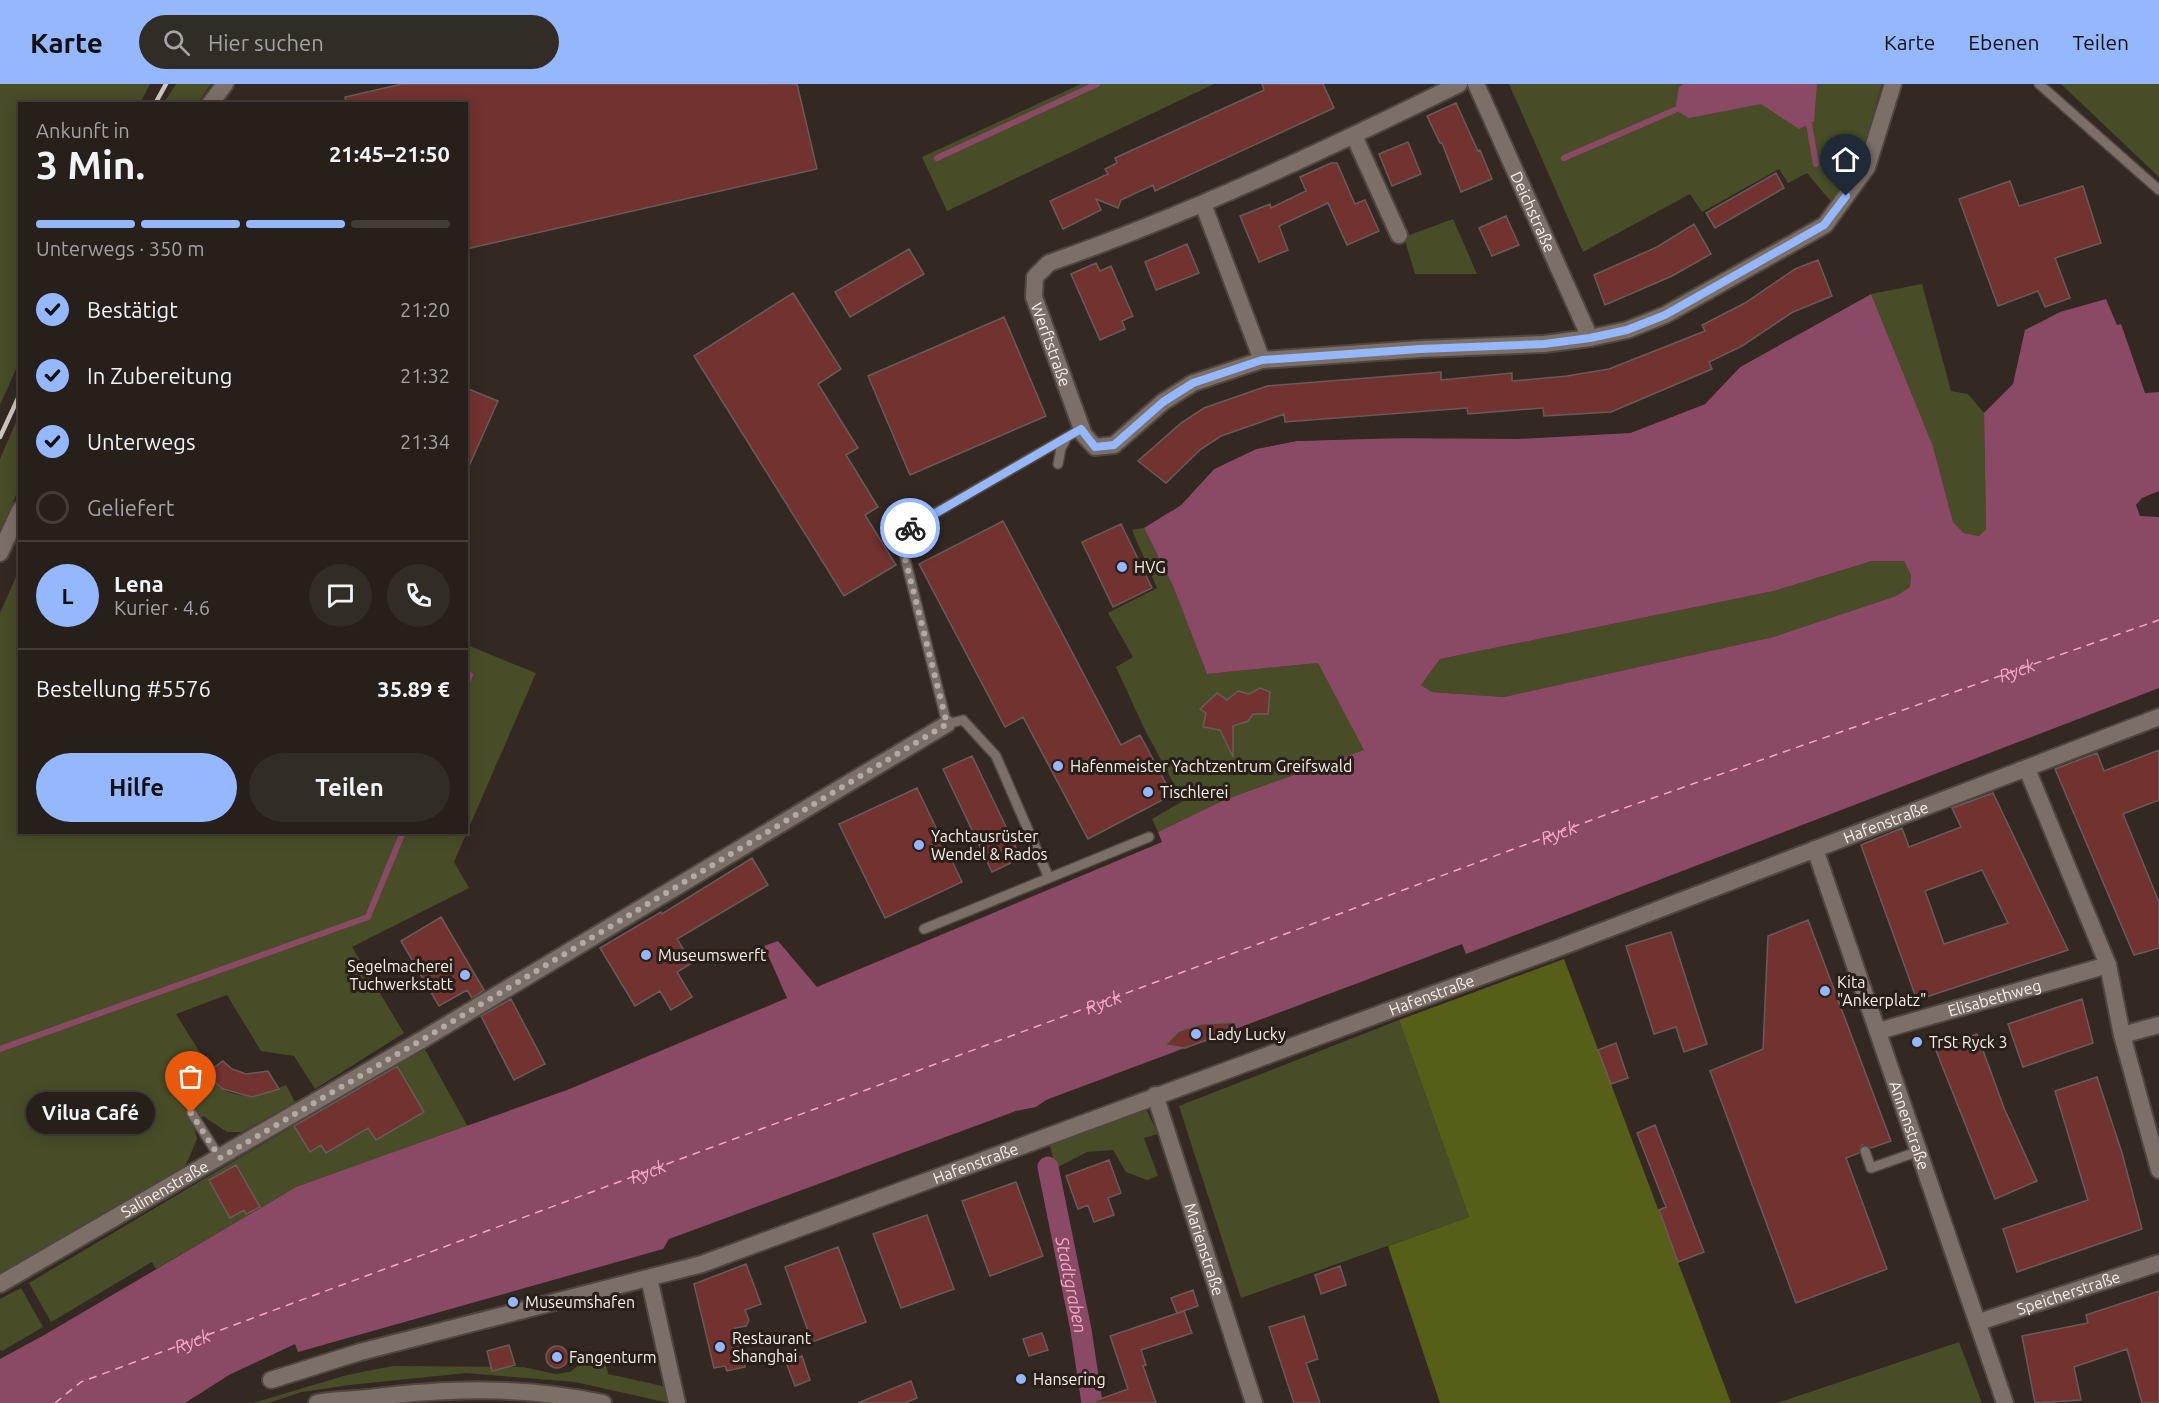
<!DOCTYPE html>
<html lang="de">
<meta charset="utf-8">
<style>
body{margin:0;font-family:Ubuntu,sans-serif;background:#322c27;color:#f1f3f6;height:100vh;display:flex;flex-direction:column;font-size:22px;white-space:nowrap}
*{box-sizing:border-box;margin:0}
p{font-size:20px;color:#a4a2a2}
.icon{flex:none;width:33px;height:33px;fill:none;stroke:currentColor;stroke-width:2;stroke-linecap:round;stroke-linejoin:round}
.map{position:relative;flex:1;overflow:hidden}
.sheet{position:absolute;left:18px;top:18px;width:450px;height:732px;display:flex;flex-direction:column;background:#261f1a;border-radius:0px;box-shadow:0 3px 15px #0003,0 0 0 2px #423d39}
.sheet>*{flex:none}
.pin{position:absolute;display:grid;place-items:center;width:51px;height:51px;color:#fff;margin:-62px -26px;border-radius:50% 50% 50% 0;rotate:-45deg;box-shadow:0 0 6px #0007}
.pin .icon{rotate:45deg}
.courier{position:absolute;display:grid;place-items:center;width:60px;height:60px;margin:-30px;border:4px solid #94b7fd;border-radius:50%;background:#fff;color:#222;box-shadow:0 2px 8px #0007}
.bubble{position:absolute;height:42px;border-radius:21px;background:#261f1a;box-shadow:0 3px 15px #0003,0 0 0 2px #423d39;font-size:20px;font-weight:700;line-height:42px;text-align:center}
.overview em{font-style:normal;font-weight:700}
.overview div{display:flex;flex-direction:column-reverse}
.overview{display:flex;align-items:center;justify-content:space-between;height:102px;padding:0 18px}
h1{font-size:39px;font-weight:700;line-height:45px}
.bar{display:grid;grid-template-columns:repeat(4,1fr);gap:9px 6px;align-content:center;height:72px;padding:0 18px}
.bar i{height:8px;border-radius:4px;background:#423d39}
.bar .current{background:#94b7fd}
.bar p{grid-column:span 4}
.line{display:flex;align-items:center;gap:15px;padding:0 18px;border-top:2px solid #423d39}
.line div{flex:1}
.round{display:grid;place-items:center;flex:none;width:63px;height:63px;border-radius:32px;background:#322c27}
ol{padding:0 18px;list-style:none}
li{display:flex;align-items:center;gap:18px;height:66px}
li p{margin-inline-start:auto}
li .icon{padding:6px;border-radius:50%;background:#94b7fd;color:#111;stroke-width:4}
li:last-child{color:#a4a2a2}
li i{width:33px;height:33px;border:3px solid #423d39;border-radius:50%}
.cta{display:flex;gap:12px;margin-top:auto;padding:12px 18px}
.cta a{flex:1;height:69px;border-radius:36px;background:#94b7fd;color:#111;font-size:24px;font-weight:700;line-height:69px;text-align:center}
.cta a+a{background:#322c27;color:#f1f3f6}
header{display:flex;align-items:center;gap:36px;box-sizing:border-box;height:84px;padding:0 30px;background:#94b7fd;color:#111}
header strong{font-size:28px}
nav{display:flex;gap:33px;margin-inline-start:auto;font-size:21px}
.search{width:420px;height:54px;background:#322c27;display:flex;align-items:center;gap:15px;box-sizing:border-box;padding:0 21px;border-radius:33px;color:#a4a2a2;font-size:22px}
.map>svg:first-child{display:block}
</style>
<header>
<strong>Karte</strong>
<div class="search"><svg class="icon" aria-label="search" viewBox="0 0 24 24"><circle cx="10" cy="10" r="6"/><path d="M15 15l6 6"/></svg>Hier suchen</div>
<nav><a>Karte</a><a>Ebenen</a><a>Teilen</a></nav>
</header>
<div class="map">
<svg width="2159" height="1319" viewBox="0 0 2159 1319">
<rect width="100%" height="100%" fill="#332922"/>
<!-- green -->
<path fill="#484d28" d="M0 0H150L140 19 20 20 19 278 0 321Z
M176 0H211L198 19H164Z
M1081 0H1214L947 127 922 73Z
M1509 0H1882L1860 75 1833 120 1807 89 1788 99 1779 85 1702 128 1690 110 1583 168Z
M2061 0H2159V93Z
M1453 135 1477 190H1415L1404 153Z
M1922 200 1951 307 1968 310 1984 329 1986 445 1980 452 1964 449 1953 438 1933 362 1871 210Z
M19 331V404L0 447V375Z
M1144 444 1173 502 1207 590 1318 579 1365 666 1224 716 1158 748 1152 735 1183 717 1144 644 1116 583 1133 573 1108 529 1157 504 1132 446Z
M1872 477H1904L1911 491 1910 503 1896 512 1773 553 1504 613 1432 608 1421 601 1440 575 1774 507Z
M19 486 20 748H466L467 561 536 589 454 778 469 804 352 863 404 949 315 1005 294 972 261 967 227 911 176 930 202 972 197 975C220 1017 246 1018 286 1001L295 1018 242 1048H227L203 1032 193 1039 197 1055 185 1083 0 1194V529Z
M1399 936 1469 1133 1241 1214 1179 1022Z
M424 964 468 1043 296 1103 156 1185 152 1178 51 1238 29 1199Z
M1136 1025 1147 1027 1158 1050 1144 1054 1158 1092 1147 1096 1126 1088 1113 1066 1087 1068 1056 1084 1049 1059Z
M21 1204 43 1243 2 1267 0 1266V1215Z
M1959 1258 1982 1319H1777Z
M603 1270 608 1290 667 1303 669 1319 575 1298 466 1289 349 1301 302 1308 268 1319H253L347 1291 393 1282 523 1283 556 1290 570 1288 579 1281 585 1271Z"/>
<!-- forest -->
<path fill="#565e17" d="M1564 875 1731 1319H1440L1388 1162 1469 1133 1399 936Z"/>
<!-- water -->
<path fill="#8a4a65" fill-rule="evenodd" d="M1683 0H1817L1814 37 1799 45 1761 20 1689 34 1675 26 1679 3Z
M1871 210 1933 362 1953 438 1964 449 1979 452 1986 445 1984 329 2013 300 2025 246 2060 228 2106 215 2117 241 2121 240 2145 309 2159 308V407L2142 414 2136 421 2140 432 2159 433V604L1466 870 1462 860 1046 1016 1036 1023 1016 1027 669 1155 663 1165 298 1268 295 1260 229 1291 185 1319H0V1275L46 1250 296 1103 567 1006 787 914 764 862 778 857 817 903 1162 758 1158 748 1224 716 1364 666 1318 579 1207 590 1173 502 1144 444 1181 421 1214 385 1256 365 1296 357 1374 354 1518 355 1630 349 1705 320 1740 283ZM1872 477H1904L1911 491 1910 503 1896 512 1773 553 1504 613 1432 608 1421 601 1440 575 1774 507Z"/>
<!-- pier -->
<path fill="#332922" d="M1870 207 1871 210 1740 283 1705 320 1630 349 1550 350 1629 346 1703 317 1738 281Z
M1374 351 1477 352 1296 357 1256 365 1214 385 1181 421 1172 427 1170 424 1212 383 1255 362 1296 354Z"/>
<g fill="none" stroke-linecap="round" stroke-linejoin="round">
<!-- stream -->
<path stroke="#8a4a65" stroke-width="6" d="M1809 40 1816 80
M937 74 1097 0
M1564 74 1675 26
M466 600 470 591
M0 965 368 833 403 748"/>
<!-- canal -->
<path stroke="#8a4a65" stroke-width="21" id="s1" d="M1048 1083 1081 1246 1092 1319"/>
<!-- ferry -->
<path stroke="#f5a8c6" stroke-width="1.5" stroke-dasharray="8 6" stroke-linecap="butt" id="s2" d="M55 1319 81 1298 1613 728 2159 536"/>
</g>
<!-- building -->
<path fill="#72322f" stroke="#695b59" stroke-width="1.5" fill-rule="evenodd" d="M402 0H797L817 85 466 165V20H346L345 13Z
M1262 0H1323L1334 24 1155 107 1153 101 1121 116 1118 124 1096 115 1101 126 1063 145 1050 117 1108 90 1105 85 1117 79 1115 74 1264 6Z
M1456 19 1478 67 1480 66 1492 95 1461 108 1442 59H1440L1427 32Z
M1408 58 1421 90 1392 102 1379 70Z
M1331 79H1337L1355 120 1365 116 1379 147 1347 161 1328 119 1279 142 1288 166 1259 178 1240 132 1270 120 1271 124 1306 107 1300 93Z
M1776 89 1784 104 1715 144 1706 129Z
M2010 97 2019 122 2083 102 2101 159 2055 174 2070 214 2045 223 2038 207 1998 222 1959 115Z
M1506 132 1519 161 1492 172 1479 144Z
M1694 140 1711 170 1672 192 1605 221 1594 191 1657 163Z
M1187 160 1199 189 1156 206 1145 178Z
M909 165 924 190 850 233 835 208Z
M1818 176 1832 212 1793 228 1742 262 1709 278 1712 285 1611 328 1544 332 1543 324 1468 330 1467 324 1285 338 1284 330 1221 352 1201 365 1166 399 1138 377 1181 339 1204 324 1267 302 1441 288V296L1512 289V297L1567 292 1609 285 1705 247 1702 241 1745 219 1795 185Z
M1096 179 1100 187 1111 182 1133 232 1122 237 1125 245 1100 256 1071 190Z
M793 209 841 285 818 300 858 364 846 371 878 423 865 431 896 481 844 512 694 272Z
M1004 233 1046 332 910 391 868 292Z
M466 304 498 317 466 389Z
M1003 437 1121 661 1140 651 1172 711 1088 755 1023 633 1005 643 919 480Z
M1121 440 1152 504 1113 523 1082 458Z
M1260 604 1270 608 1268 630H1253L1248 637 1233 642V673L1220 646 1203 643 1206 629 1200 625 1217 609 1227 616 1238 607 1249 610Z
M2159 666V716L2123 730 2159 818V864L2134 871 2055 685 2097 669 2104 687Z
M972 672 1021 774 992 788 943 685Z
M917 704 962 798 885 834 839 740Z
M1993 709 2068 866 1917 916 1861 761 1902 744 1909 763 1961 743 1952 724ZM1982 786 2008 839 1944 860 1925 807Z
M752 774 768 801 677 855 692 879 677 888 692 913 671 926 660 907 635 922 600 864 661 828 662 830Z
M441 833 484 906 472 914 467 906 439 922 401 857Z
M1808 836 1891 1057 1871 1064 1862 1061 1859 1069 1846 1074 1887 1185 1796 1219 1710 987 1763 965 1768 852Z
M1671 848 1707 960 1684 968 1676 943 1654 950 1626 862Z
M511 915 545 980 514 996 481 932Z
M2082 915 2093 959 2023 983 2008 940Z
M1239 938 1207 956 1185 964 1165 961 1179 947 1201 940Z
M1977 950 2004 1024 2037 1097 1995 1115 1935 964Z
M1616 959 1628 994 1611 1000 1598 966Z
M223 977 232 985 246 990 268 987 279 1005 252 1013 223 1005 205 990Z
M397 982 424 1028 376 1056 368 1044 326 1069 321 1061 310 1068 294 1042Z
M2097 993 2122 1069 2142 1145 2017 1188 2003 1145 2088 1116 2055 1007Z
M1655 1041 1704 1168 1678 1178 1659 1126 1666 1123 1637 1049Z
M1109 1076 1121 1109 1108 1114 1114 1131 1094 1138 1088 1121 1078 1125 1066 1092Z
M236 1081 260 1123 246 1130 244 1126 230 1134 209 1096Z
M1016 1098 1043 1172 990 1192 962 1117Z
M927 1131 954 1205 901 1224 873 1150Z
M838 1163 866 1238 812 1258 785 1183Z
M746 1180 761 1220 745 1226 749 1236 746 1242 735 1244 745 1283 727 1287 725 1282 714 1284 694 1200Z
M1340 1182 1346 1201 1321 1210 1315 1191Z
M1193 1206 1198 1222 1177 1229 1171 1214Z
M2159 1207V1319H2142L2127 1265 2074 1283 2081 1316 2035 1319 2022 1252 2088 1239 2086 1231Z
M1184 1227 1192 1249 1141 1266 1146 1281 1143 1282 1156 1319H1095V1317L1128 1305 1110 1252Z
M1304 1232 1318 1275 1306 1279 1320 1319H1294L1269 1243Z
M1042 1249 1048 1266 1029 1272 1023 1255Z
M509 1261 515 1281 492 1287 487 1267Z
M546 1273a11 11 0 1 1 22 0a11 11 0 1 1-22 0Z
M802 1272 810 1296 795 1302 786 1278Z
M911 1297 917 1314 905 1319H858Z"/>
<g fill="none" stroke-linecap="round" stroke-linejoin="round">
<!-- service casing -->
<g stroke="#4f4641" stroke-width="12">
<path id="service" d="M2039 0 2159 106
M1081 345 899 450 947 640 963 636 996 672 1049 794 1149 753
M1058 380 1061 364 1066 355
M924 845 1049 794
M191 1028 220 1074
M1865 1067 1871 1084 1919 1067"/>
</g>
<!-- minor casing -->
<g stroke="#4f4641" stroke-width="20">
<g id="minor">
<path id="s3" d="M1459 0C1325 66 1190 130 1049 179L1035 193 1034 213 1084 351 1095 363 1114 361 1163 318 1193 299 1262 276 1420 265 1544 260 1590 254 1627 246 1665 231 1825 141 1867 83 1893 0"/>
<path id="s4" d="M1476 0 1590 254"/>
<path d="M1354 52 1399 151"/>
<path d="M1203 120 1262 276"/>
<path d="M2027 685 2108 881 2122 951 2159 1086"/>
<path id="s5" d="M1815 765 2005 1319"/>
<path id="s6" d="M1879 947 2108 881"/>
<path d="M2122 951 2159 941"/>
<path id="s7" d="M1155 1011 1254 1319"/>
<path d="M649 1194 677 1319"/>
<path id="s8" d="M0 1200 425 954 947 640"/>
<path id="s9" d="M1979 1238 2159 1179"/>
<path id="s10" d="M271 1296 360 1268 702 1180 1561 863 2159 633"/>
</g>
</g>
<!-- tertiary casing -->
<g stroke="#4f4641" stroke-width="20">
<path id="tertiary" d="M210 20 225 0
M0 469 20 426"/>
</g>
<!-- secondary casing -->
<g stroke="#4f4641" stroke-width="20">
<path id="secondary" d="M317 1319C334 1315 351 1316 368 1314 450 1304 522 1302 603 1319"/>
</g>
<!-- service -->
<use href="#service" stroke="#7b6f67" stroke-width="9"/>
<!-- minor -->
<use href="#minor" stroke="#7b6f67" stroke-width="16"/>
<!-- tertiary -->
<use href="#tertiary" stroke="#7b6f67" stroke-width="16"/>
<!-- secondary -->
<use href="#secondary" stroke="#7b6f67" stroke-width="16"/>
<!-- rail -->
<path stroke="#cdc6c0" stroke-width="4.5" d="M155 20 166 0
M0 353 20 310"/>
</g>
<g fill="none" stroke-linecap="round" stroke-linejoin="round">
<!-- done -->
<path stroke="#b2aaa4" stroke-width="6" stroke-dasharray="0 10.8" d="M191 1029 220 1074 425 954 947 640 899 450 910 444"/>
<!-- route -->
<path stroke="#94b7fd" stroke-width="8" d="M910 444 1081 345 1095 363 1114 361 1163 318 1193 299 1262 276 1420 265 1544 260 1590 254 1627 246 1665 231 1824 141 1846 112"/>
</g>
<!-- markers -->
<g fill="#94b7fd" stroke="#291f19" stroke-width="2">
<circle cx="1122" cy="483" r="6"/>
<circle cx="1058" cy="682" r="6"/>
<circle cx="1148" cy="708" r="6"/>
<circle cx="919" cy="761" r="6"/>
<circle cx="646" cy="871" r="6"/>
<circle cx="465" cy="891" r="6"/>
<circle cx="1825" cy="907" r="6"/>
<circle cx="1196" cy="950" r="6"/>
<circle cx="1917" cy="958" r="6"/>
<circle cx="513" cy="1218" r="6"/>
<circle cx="720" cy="1263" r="6"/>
<circle cx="557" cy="1273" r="6"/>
<circle cx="1021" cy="1295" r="6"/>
</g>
<g text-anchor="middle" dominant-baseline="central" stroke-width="6" stroke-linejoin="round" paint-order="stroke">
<!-- street labels -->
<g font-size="16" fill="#f6efea" stroke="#291f19">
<text stroke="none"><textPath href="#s4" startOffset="140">Deichstraße</textPath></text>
<text stroke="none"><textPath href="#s3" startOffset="538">Werftstraße</textPath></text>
<text stroke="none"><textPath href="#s10" startOffset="1710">Hafenstraße</textPath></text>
<text stroke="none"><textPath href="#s10" startOffset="1224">Hafenstraße</textPath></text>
<text stroke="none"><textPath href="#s6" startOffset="120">Elisabethweg</textPath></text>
<text stroke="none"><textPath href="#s5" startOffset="292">Annenstraße</textPath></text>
<text stroke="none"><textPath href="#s10" startOffset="738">Hafenstraße</textPath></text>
<text stroke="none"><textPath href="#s8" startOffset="190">Salinenstraße</textPath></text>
<text stroke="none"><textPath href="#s7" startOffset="162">Marienstraße</textPath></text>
<text stroke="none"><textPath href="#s9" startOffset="94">Speicherstraße</textPath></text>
</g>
<!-- poi labels -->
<g font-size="16" fill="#f6efea" stroke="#291f19" text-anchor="start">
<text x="1134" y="483">HVG</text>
<text x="1070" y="682">Hafenmeister Yachtzentrum Greifswald</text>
<text x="1160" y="708">Tischlerei</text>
<text x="931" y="752">Yachtausrüster<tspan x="931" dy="18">Wendel &amp; Rados</tspan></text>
<text x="658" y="871">Museumswerft</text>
<text x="453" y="882" text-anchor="end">Segelmacherei<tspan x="453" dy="18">Tuchwerkstatt</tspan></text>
<text x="1837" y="898">Kita<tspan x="1837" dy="18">"Ankerplatz"</tspan></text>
<text x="1208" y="950">Lady Lucky</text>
<text x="1929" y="958">TrSt Ryck 3</text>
<text x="525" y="1218">Museumshafen</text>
<text x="732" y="1254">Restaurant<tspan x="732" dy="18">Shanghai</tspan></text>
<text x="569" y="1273">Fangenturm</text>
<text x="1033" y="1295">Hansering</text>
</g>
<!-- water labels -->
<g font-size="18" font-style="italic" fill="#f5a8c6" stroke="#291f19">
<text stroke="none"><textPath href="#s2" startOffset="2096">Ryck</textPath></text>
<text stroke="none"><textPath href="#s2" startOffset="1610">Ryck</textPath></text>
<text stroke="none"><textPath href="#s2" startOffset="1124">Ryck</textPath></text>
<text stroke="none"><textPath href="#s2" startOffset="638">Ryck</textPath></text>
<text stroke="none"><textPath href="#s1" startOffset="120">Stadtgraben</textPath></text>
<text stroke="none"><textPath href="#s2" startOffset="152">Ryck</textPath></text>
</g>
</g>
</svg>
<div class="pin" style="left:191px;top:1029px;background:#ea580c"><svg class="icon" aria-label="bag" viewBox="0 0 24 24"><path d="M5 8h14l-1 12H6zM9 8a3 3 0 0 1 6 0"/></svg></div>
<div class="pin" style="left:1846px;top:112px;background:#1f2937"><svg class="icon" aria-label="home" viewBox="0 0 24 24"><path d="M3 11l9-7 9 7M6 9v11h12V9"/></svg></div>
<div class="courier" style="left:910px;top:444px"><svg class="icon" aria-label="bike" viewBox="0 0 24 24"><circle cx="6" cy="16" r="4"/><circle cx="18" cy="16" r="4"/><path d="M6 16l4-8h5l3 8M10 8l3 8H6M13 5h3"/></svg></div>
<div class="bubble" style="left:26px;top:1008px;width:129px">Vilua Café</div>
<section class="sheet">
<div class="overview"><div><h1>3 Min.</h1><p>Ankunft in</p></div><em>21:45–21:50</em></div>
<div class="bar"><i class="current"></i><i class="current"></i><i class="current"></i><i></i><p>Unterwegs · 350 m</p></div>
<ol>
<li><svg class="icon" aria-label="check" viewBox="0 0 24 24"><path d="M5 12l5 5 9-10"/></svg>Bestätigt<p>21:20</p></li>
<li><svg class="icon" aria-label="check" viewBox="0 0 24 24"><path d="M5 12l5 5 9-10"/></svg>In Zubereitung<p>21:32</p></li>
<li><svg class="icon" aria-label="check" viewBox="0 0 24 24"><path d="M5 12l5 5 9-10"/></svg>Unterwegs<p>21:34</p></li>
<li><i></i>Geliefert</li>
</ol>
<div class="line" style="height:108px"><b class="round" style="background:#94b7fd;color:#111">L</b><div><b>Lena</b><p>Kurier · 4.6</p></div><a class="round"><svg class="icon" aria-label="chat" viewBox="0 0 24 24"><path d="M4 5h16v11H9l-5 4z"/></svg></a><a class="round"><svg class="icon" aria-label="phone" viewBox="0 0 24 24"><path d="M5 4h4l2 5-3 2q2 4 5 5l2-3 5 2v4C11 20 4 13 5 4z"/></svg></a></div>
<div class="line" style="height:78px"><div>Bestellung #5576</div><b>35.89 €</b></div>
<div class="cta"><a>Hilfe</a><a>Teilen</a></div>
</section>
</div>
